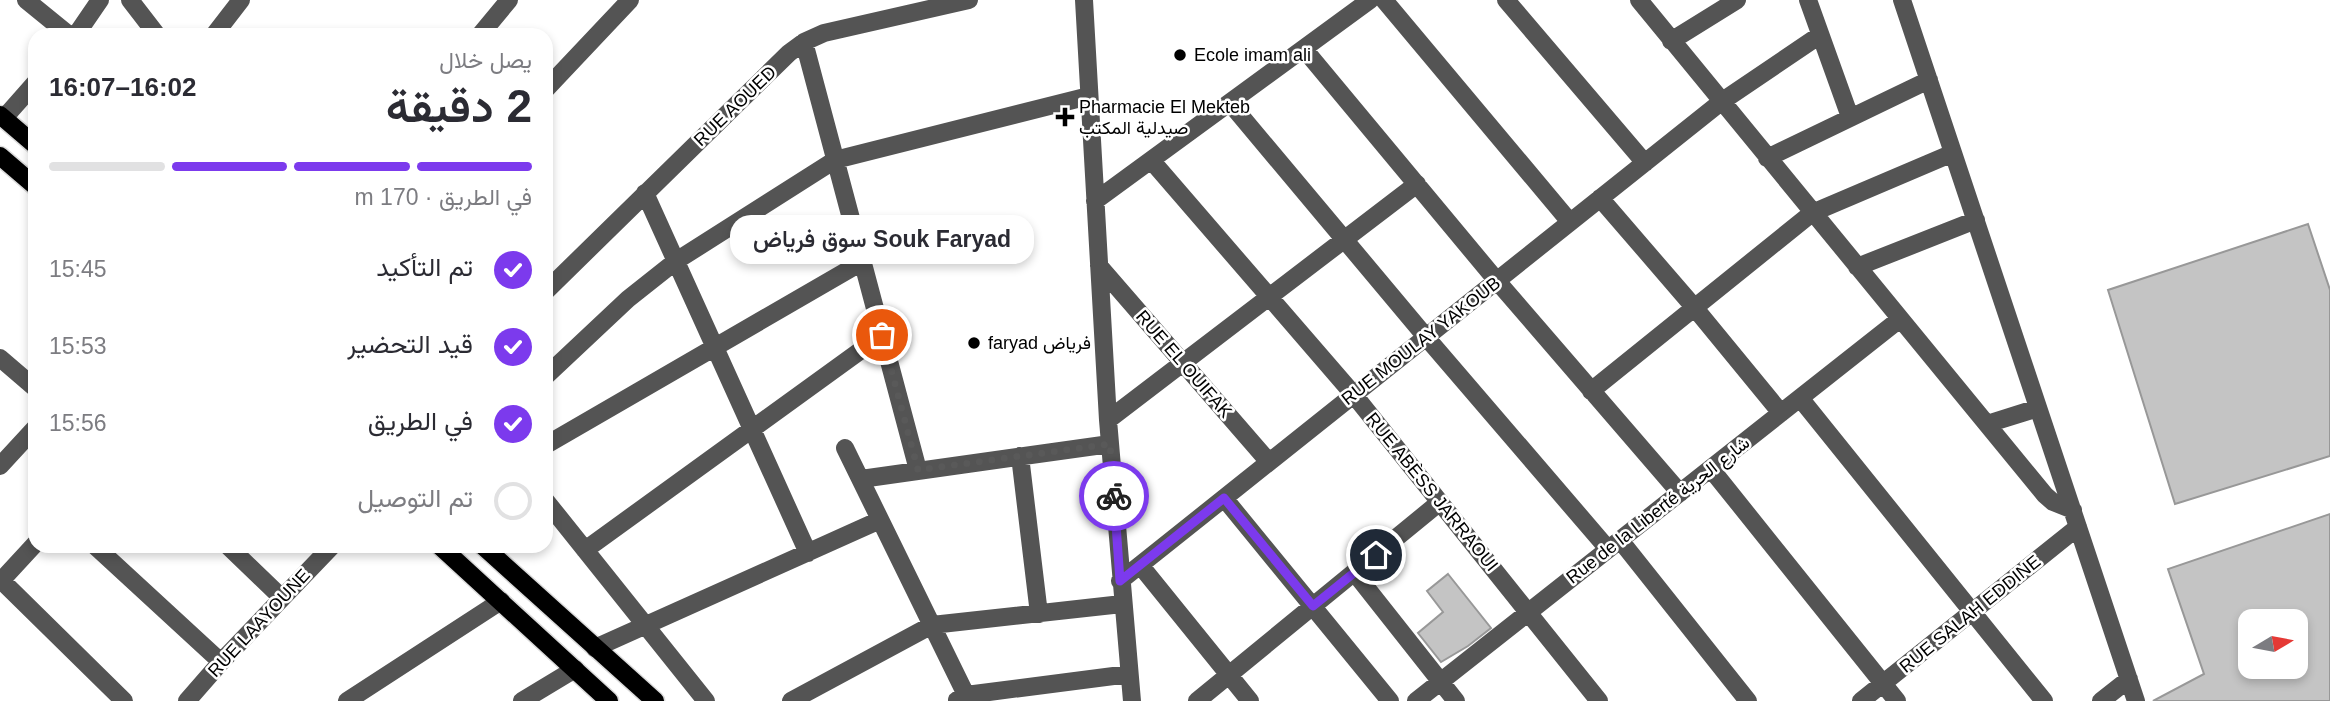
<!DOCTYPE html>
<html lang="ar">
<meta charset="utf-8">
<style>
body{margin:0;font-family:Helvetica,Vazirmatn,sans-serif;background:#f7f7f7;color:#2b2b33;direction:rtl;height:100vh;display:flex;flex-direction:column;font-size:26px;white-space:nowrap}
*{box-sizing:border-box;margin:0}
p{font-size:23px;color:#7c7c81}
.icon{flex:none;width:38px;height:38px;fill:none;stroke:currentColor;stroke-width:2;stroke-linecap:round;stroke-linejoin:round}
.map{position:relative;flex:1;overflow:hidden;direction:ltr}
.panel{position:absolute;left:28px;top:28px;width:525px;height:525px;display:flex;flex-direction:column;background:#fff;border-radius:21px;box-shadow:0 4px 10px #0003;direction:rtl}
.panel>*{flex:none}
.needle{width:46px;rotate:80deg}
.fabs{position:absolute;left:2238px;top:609px;display:grid;gap:14px}
.fabs a{display:grid;place-items:center;width:70px;height:70px;border-radius:14px;background:#fff;box-shadow:0 4px 10px #0003;font-size:35px}
.pin{position:absolute;display:grid;place-items:center;width:60px;height:60px;color:#fff;margin:-30px;border:4px solid #fff;border-radius:50%;box-shadow:0 2px 7px #0007}
.courier{position:absolute;display:grid;place-items:center;width:70px;height:70px;margin:-35px;border:5px solid #7c3aed;border-radius:50%;background:#fff;color:#222;box-shadow:0 2px 9px #0007}
.bubble{position:absolute;height:49px;border-radius:21px;background:#fff;box-shadow:0 4px 10px #0003;font-size:23px;font-weight:600;line-height:49px;text-align:center;direction:rtl}
.summary em{font-style:normal;font-weight:600}
.summary div{display:flex;flex-direction:column-reverse}
.summary{display:flex;align-items:center;justify-content:space-between;height:119px;padding:0 21px}
h1{font-size:46px;font-weight:600;line-height:52px}
.bar{display:grid;grid-template-columns:repeat(4,1fr);gap:10px 7px;align-content:center;height:84px;padding:0 21px}
.bar i{height:9px;border-radius:5px;background:#e1e1e2}
.bar .selected{background:#7c3aed}
.bar p{grid-column:span 4}
ol{padding:0 21px;list-style:none}
li{display:flex;align-items:center;gap:21px;height:77px}
li p{margin-inline-start:auto}
li .icon{padding:7px;border-radius:50%;background:#7c3aed;color:#fff;stroke-width:4}
li:last-child{color:#7c7c81}
li i{width:38px;height:38px;border:4px solid #e1e1e2;border-radius:50%}
.map>svg:first-child{display:block}
</style>
<div class="map">
<svg width="2330" height="701" viewBox="0 0 2330 701">
<rect width="100%" height="100%" fill="#fff"/>
<!-- building -->
<path fill="#c4c4c4" stroke="#989898" stroke-width="2" fill-rule="evenodd" d="M2308 224 2330 290V456L2175 504 2108 290Z
M2330 514V701H2153L2204 674 2168 569ZM2250 621H2296V667H2250Z
M1448 574 1491 628 1468 646 1441 662 1418 633 1443 612 1427 591Z"/>
<g fill="none" stroke-linecap="round" stroke-linejoin="round">
<!-- major casing -->
<g stroke="#dbdbdb" stroke-width="21">
<path id="major" d="M0 115 35 145
M0 156 35 186
M440 546 609 701
M483 546 655 701"/>
</g>
<!-- minor -->
<path stroke="#545454" stroke-width="18" d="M26 0 69 35
M130 0 157 35
M1084 0 1108 420 1132 701
M1384 0 1570 222
M1506 0 1645 163
M1639 0 2045 495 2053 502 2073 510
M1808 0 1850 117
M1902 0 2136 701
M76 35 100 0
M214 35 241 0
M480 35 509 0
M1671 41 1737 0
M804 42 918 470
M1304 49 1497 281 1680 493
M546 89 630 0
M1230 103 1426 337 1608 549
M4 118 35 83
M1767 158 1929 80
M1151 160 1354 395 1599 701
M645 193 808 553
M1600 198 1694 307 1781 413
M1095 201 1370 0
M1099 266 1269 462
M1857 267 1976 220
M546 291 789 53 804 42 824 33 969 0
M0 358 35 388
M546 376 628 299 676 261 835 160 1089 96
M1591 391 1812 213 1953 153
M1800 398 2044 701
M1108 420 1417 184
M1987 424 2038 408
M546 445 862 262
M845 448 969 701
M1020 456 1039 614
M0 466 35 428
M1711 469 1897 701
M861 479 1110 444
M1224 498 1390 701
M546 501 706 701
M1620 540 1748 701
M95 546 221 662
M228 546 282 598
M585 550 882 335
M1140 565 1250 701
M1354 572 1456 701
M0 579 124 701
M1120 581 1721 102 1820 35
M0 582 35 544
M595 648 880 520
M957 700 966 695 1129 674
M187 701 221 662 332 546
M347 701 501 601
M522 701 575 669
M791 701 932 625 1122 604
M1197 701 1440 502
M1416 701 1900 319
M1861 701 2078 527
M2101 701 2129 679"/>
<!-- major -->
<use href="#major" stroke="#000" stroke-width="18"/>
</g>
<g fill="none" stroke-linecap="round" stroke-linejoin="round">
<!-- done -->
<path stroke="#595959" stroke-width="7" stroke-dasharray="0 12.6" d="M882 335 918 470 1110 444 1114 496"/>
<!-- route -->
<path stroke="#7c3aed" stroke-width="9" d="M1114 496 1120 581 1224 498 1313 606 1376 555"/>
</g>
<!-- markers -->
<g fill="#000" stroke="#fff" stroke-width="2.5">
<circle cx="1180" cy="55" r="7"/>
<path d="M1061.5 106.5h7v7h7v7h-7v7h-7v-7h-7v-7h7z"/>
<circle cx="974" cy="343" r="7"/>
</g>
<g text-anchor="middle" dominant-baseline="central" stroke-width="5" stroke-linejoin="round" paint-order="stroke">
<!-- poi labels -->
<g font-size="18" fill="#000" stroke="#fff" text-anchor="start">
<text x="1194" y="55">Ecole imam ali</text>
<text x="1079" y="107">Pharmacie El Mekteb<tspan x="1079" dy="21">صيدلية المكتب</tspan></text>
<text x="988" y="343">faryad فرياض</text>
</g>
<!-- street labels -->
<g font-size="18" fill="#000" stroke="#fff">
<text transform="translate(735 106) rotate(-44)">RUE AOUED</text>
<text transform="translate(1421 341) rotate(-38)">RUE MOULAY YAKOUB</text>
<text transform="translate(1184 364) rotate(49)">RUE EL OUIFAK</text>
<text transform="translate(1432 492) rotate(51)">RUE ABÈSS JARRAOUI</text>
<text transform="translate(1658 510) rotate(-38)">Rue de la Liberté شارع الحرية</text>
<text transform="translate(1970 614) rotate(-39)">RUE SALAH EDDINE</text>
<text transform="translate(259 623) rotate(-47)">RUE LAAYOUNE</text>
</g>
</g>
</svg>
<div class="fabs">
<a><svg class="needle" viewBox="-14 -14 28 28"><path d="M0-13l5 13h-10z" fill="#e53935"/><path d="M0 13l5-13h-10z" fill="#7c7c81"/></svg></a>
</div>
<div class="pin" style="left:882px;top:335px;background:#ea580c"><svg class="icon" aria-label="bag" viewBox="0 0 24 24"><path d="M5 8h14l-1 12H6zM9 8a3 3 0 0 1 6 0"/></svg></div>
<div class="pin" style="left:1376px;top:555px;background:#1f2937"><svg class="icon" aria-label="home" viewBox="0 0 24 24"><path d="M3 11l9-7 9 7M6 9v11h12V9"/></svg></div>
<div class="courier" style="left:1114px;top:496px"><svg class="icon" aria-label="bike" viewBox="0 0 24 24"><circle cx="6" cy="16" r="4"/><circle cx="18" cy="16" r="4"/><path d="M6 16l4-8h5l3 8M10 8l3 8H6M13 5h3"/></svg></div>
<div class="bubble" style="left:730px;top:215px;width:304px">Souk Faryad سوق فرياض</div>
<section class="panel">
<div class="summary"><div><h1>2 دقيقة</h1><p>يصل خلال</p></div><em>16:02–16:07</em></div>
<div class="bar"><i class="selected"></i><i class="selected"></i><i class="selected"></i><i></i><p>في الطريق · 170 m</p></div>
<ol>
<li><svg class="icon" aria-label="check" viewBox="0 0 24 24"><path d="M5 12l5 5 9-10"/></svg>تم التأكيد<p>15:45</p></li>
<li><svg class="icon" aria-label="check" viewBox="0 0 24 24"><path d="M5 12l5 5 9-10"/></svg>قيد التحضير<p>15:53</p></li>
<li><svg class="icon" aria-label="check" viewBox="0 0 24 24"><path d="M5 12l5 5 9-10"/></svg>في الطريق<p>15:56</p></li>
<li><i></i>تم التوصيل</li>
</ol>
</section>
</div>
